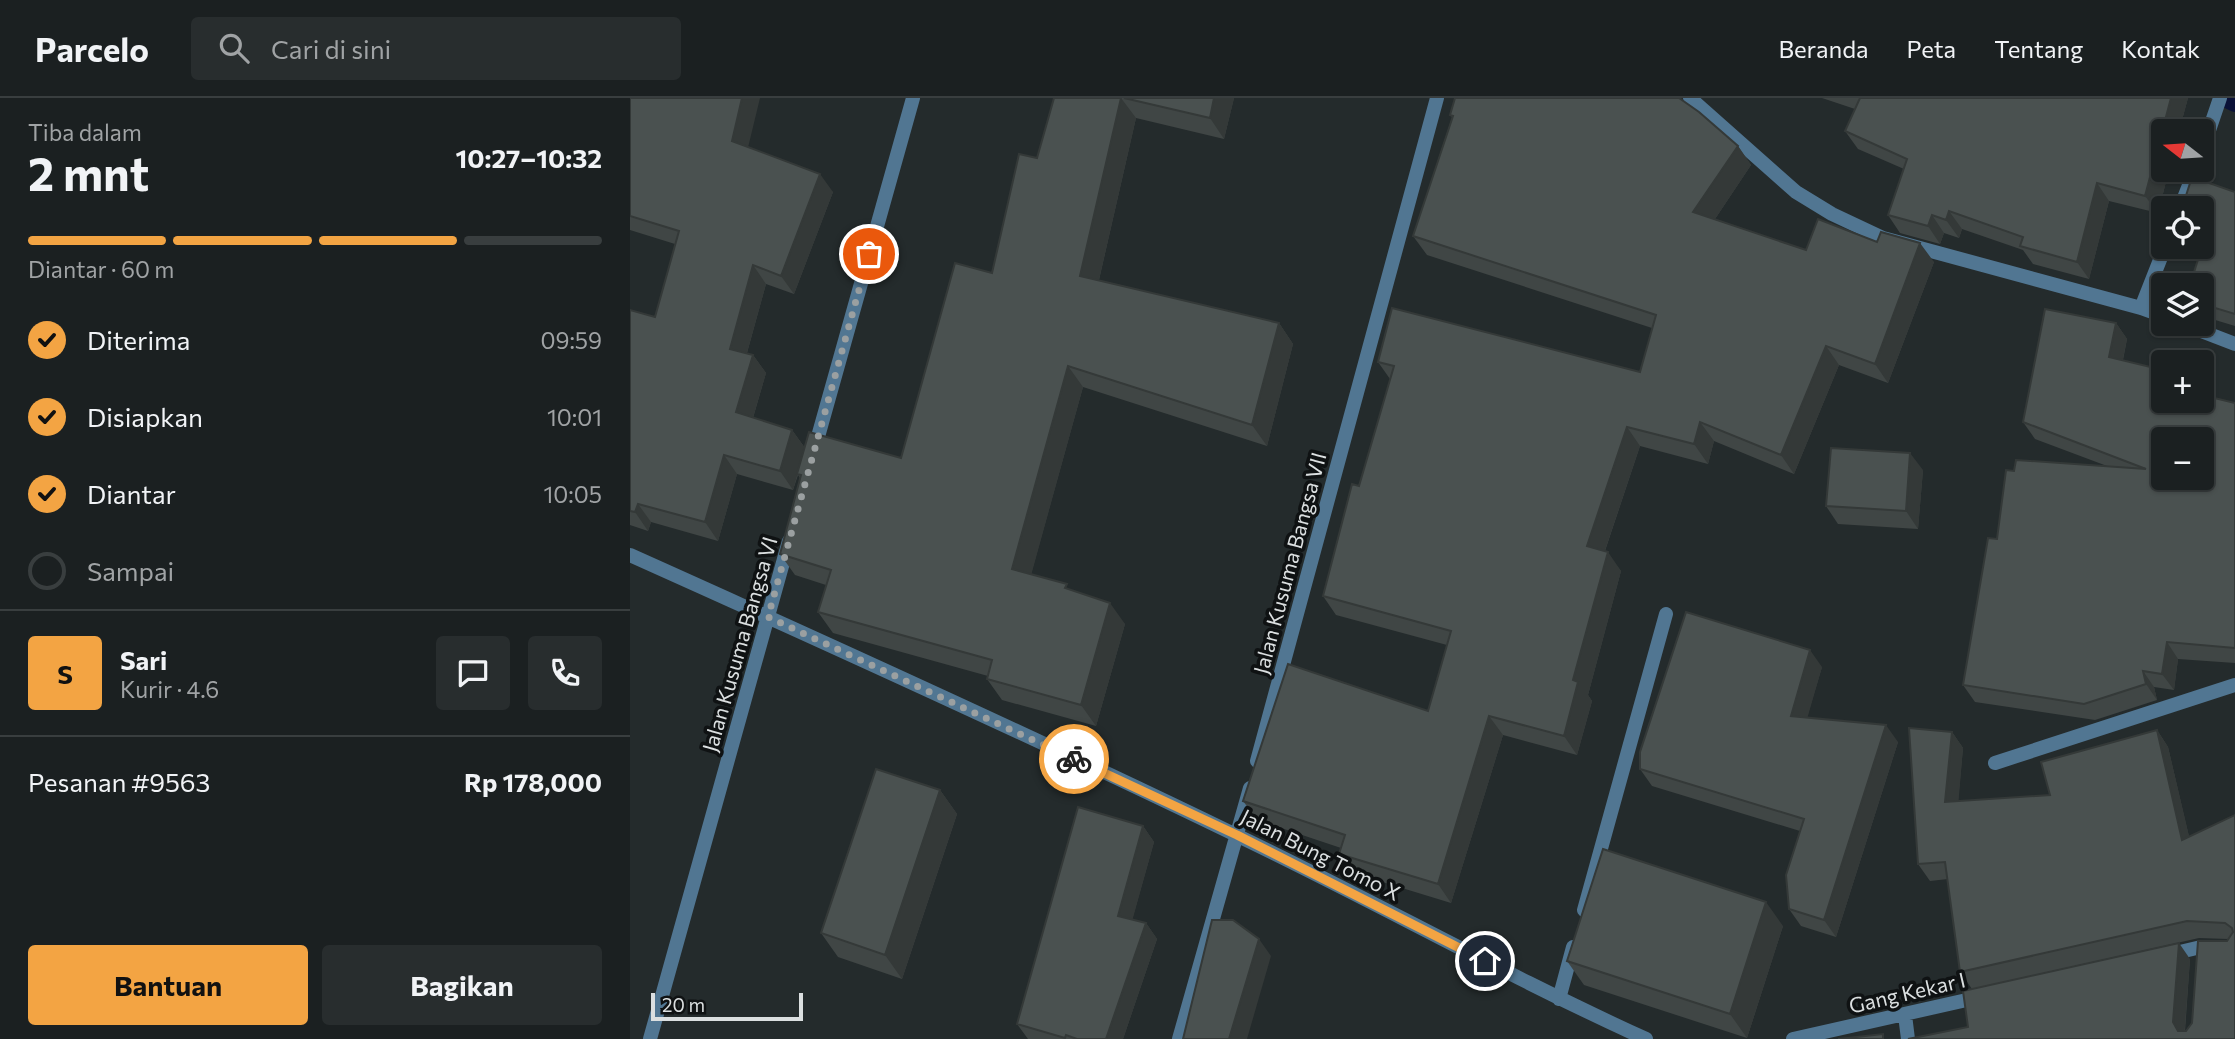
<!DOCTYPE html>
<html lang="id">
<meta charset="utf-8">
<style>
body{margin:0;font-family:Commissioner,sans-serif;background:#282d2e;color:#f1f3f6;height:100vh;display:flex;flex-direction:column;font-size:26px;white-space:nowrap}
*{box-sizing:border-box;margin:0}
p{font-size:23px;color:#a0a3a5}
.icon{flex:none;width:38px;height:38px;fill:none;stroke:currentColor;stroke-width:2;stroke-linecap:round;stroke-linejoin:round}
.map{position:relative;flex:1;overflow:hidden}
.panel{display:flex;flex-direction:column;background:#1b2021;width:630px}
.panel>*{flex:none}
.needle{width:46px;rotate:287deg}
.tools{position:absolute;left:1521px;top:21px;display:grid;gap:14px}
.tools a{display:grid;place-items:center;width:63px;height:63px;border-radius:7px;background:#1b2021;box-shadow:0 2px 5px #0004,0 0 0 2px #393e3f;font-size:35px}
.scale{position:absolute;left:21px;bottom:18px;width:152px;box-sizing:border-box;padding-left:7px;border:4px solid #dbdfe0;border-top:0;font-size:19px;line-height:24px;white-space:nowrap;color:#dbdfe0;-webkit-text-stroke:5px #0f1213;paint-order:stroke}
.pin{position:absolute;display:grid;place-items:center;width:60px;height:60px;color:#fff;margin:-30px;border:4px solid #fff;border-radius:50%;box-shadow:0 2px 7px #0007}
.courier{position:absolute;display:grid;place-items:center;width:70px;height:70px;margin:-35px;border:5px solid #f3a443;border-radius:50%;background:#fff;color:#222;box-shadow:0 2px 9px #0007}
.head em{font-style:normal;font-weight:700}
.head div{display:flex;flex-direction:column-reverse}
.head{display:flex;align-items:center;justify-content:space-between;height:119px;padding:0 28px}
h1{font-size:46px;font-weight:700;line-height:52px}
.bar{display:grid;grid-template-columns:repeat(4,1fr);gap:10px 7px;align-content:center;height:84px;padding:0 28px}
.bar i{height:9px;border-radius:5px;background:#393e3f}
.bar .active{background:#f3a443}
.bar p{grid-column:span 4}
.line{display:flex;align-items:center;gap:18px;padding:0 28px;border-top:2px solid #393e3f}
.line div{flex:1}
.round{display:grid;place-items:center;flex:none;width:74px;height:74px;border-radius:7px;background:#282d2e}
ol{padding:0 28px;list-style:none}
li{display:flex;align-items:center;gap:21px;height:77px}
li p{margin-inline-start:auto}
li .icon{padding:7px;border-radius:50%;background:#f3a443;color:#111;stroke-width:4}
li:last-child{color:#a0a3a5}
li i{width:38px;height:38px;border:4px solid #393e3f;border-radius:50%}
.primary-button{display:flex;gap:14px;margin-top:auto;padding:14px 28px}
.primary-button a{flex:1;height:80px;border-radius:7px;background:#f3a443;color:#111;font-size:28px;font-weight:700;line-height:80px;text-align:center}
.primary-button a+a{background:#282d2e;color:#f1f3f6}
header{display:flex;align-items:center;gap:42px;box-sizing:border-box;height:98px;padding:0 35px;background:#1b2021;border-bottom:2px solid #393e3f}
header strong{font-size:33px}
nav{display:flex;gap:38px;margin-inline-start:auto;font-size:24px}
.search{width:490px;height:63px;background:#282d2e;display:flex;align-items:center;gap:18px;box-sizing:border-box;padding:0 24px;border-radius:7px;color:#a0a3a5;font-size:26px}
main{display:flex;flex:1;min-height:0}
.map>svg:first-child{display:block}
</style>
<header>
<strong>Parcelo</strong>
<div class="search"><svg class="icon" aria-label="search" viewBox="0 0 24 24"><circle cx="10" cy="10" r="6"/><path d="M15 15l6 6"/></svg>Cari di sini</div>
<nav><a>Beranda</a><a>Peta</a><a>Tentang</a><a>Kontak</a></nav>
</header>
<main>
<section class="panel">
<div class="head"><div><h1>2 mnt</h1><p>Tiba dalam</p></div><em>10:27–10:32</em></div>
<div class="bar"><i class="active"></i><i class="active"></i><i class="active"></i><i></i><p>Diantar · 60 m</p></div>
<ol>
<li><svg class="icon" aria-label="check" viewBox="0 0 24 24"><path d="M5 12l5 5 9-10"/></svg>Diterima<p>09:59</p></li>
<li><svg class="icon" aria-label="check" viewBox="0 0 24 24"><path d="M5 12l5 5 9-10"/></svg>Disiapkan<p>10:01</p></li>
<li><svg class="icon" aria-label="check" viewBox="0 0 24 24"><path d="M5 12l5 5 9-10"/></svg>Diantar<p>10:05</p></li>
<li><i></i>Sampai</li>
</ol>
<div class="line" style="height:126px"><b class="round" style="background:#f3a443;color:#111">S</b><div><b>Sari</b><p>Kurir · 4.6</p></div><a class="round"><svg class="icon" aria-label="chat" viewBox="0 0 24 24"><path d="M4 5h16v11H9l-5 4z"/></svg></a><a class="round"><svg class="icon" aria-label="phone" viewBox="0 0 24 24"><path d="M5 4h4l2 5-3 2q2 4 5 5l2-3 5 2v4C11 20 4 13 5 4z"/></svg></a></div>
<div class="line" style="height:91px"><div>Pesanan #9563</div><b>Rp 178,000</b></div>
<div class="primary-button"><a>Bantuan</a><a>Bagikan</a></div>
</section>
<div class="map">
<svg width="1605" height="941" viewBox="0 0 1605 941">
<rect width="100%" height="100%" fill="#242b2c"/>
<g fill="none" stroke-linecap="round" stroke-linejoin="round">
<!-- stream -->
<path stroke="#0a1137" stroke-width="16" d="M1592 0 1605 6"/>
<!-- street -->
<path stroke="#517692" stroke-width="14" d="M1060 0 1166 94 1202 116 1253 140 1511 210 1533 218
M1572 53 1590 0
M1550 110 1565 72
M1511 210 1535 149
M1553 226 1605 246
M184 353 283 0
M0 457C203 548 406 640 606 737 744 803 877 878 1016 941
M627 663 807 0
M1365 665 1605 587
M954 812 1036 516
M1537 857 1571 849 1605 851
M929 901 943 849
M1275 917 1278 941
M20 941 159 443
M549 941 620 690
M1163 941 1350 899"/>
</g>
<!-- wall -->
<path fill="#404645" d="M0 0 118 49 203 94 164 196 136 186 117 255 123 257 136 275 123 320 162 332 175 350 271 360 362 175 407 60 424 0H604L594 41 506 20 469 182 649 225 663 246 637 348 453 289 401 476 441 492 495 526 466 628 372 602 357 581 358 578 203 535 188 514 196 487 165 477 150 456 170 380 168 377 163 392 107 376 88 443 21 424 18 433 0 427V212L25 219 45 146 0 132Z
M1192 0H1558L1549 33H1533V72H1539L1528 115 1479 103 1459 181 1403 166 1393 152 1332 131 1329 140 1314 135 1310 146 1270 135 1258 117 1274 71 1228 51 1215 33 1225 11Z
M820 17 1108 48 1121 67 1085 121 1176 152 1247 144 1304 164 1258 285 1209 267 1164 376 1084 343 1078 366 1010 348 975 453 991 473 958 597 962 603 947 657 873 637 821 805 723 775 709 756 711 750 627 722 613 703 798 613 817 547 706 517 693 498 729 388 760 281 748 264 1010 274 1022 230 797 157 783 138 822 19Z
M1605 94V228L1572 218 1574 143 1572 142V110Z
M1486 225 1497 241 1493 262 1533 303 1605 305V565L1548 561 1544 592 1524 589 1527 602 1465 622 1345 604 1333 587 1384 373 1477 368 1405 341 1393 324Z
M1293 372 1288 431 1208 426 1196 408Z
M1192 569 1177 619 1268 644 1206 839 1171 828 1159 811 1170 733 1022 688 1010 671Z
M1527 632 1538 649 1559 739 1605 717V941L1338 929 1560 861 1555 933 1562 925 1598 841 1569 840 1342 891 1330 874 1318 781 1300 783 1288 766 1322 634 1333 650 1328 703 1420 697Z
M310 692 327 716 272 881 208 859 191 835Z
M513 728 524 744 502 822 516 825 527 841 493 941H398L387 926Z
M1153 828 1117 940 954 887 937 863Z"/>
<!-- shaded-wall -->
<path fill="#343938" d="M112 0H130L115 62 102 43Z
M491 0 506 20 465 199 450 178Z
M584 0H604L594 41 580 20Z
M1541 0H1558L1549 33H1533V72H1539L1528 115 1515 98Z
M1108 48 1121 67 1077 133 1063 114Z
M190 76 203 94 164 196 151 178Z
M1467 85 1479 103 1459 181 1447 164Z
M1319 113 1332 131 1329 140 1316 122Z
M1302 117 1314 135 1310 146 1298 128Z
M1290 145 1304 164 1258 285 1245 266Z
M123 167 136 186 113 269 100 251Z
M649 225 663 246 637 348 622 327Z
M1486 225 1497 241 1490 275 1479 259Z
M1196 248 1209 267 1164 376 1151 357Z
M123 257 136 275 119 333 106 314Z
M438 268 453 289 397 492 382 471Z
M1070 324 1084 343 1078 366 1064 346Z
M997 329 1010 348 970 467 957 448Z
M162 332 175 350 163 392 150 373Z
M1280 355 1293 372 1288 431 1276 413Z
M94 357 107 376 88 443 75 424Z
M8 406 21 424 18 433 5 414Z
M978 454 991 473 958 597 962 603 947 657 934 638 943 582Z
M480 505 495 526 466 628 451 607Z
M1537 544 1548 561 1544 592 1532 576Z
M1180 552 1192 569 1173 635 1161 618Z
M1513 573 1524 589 1527 602 1516 586Z
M859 618 873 637 821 805 808 786Z
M1256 627 1268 644 1206 839 1194 822Z
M1527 632 1538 649 1564 759 1552 742Z
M1322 634 1333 650 1327 721 1315 704Z
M310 692 327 716 272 881 255 857Z
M513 728 524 744 499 834 488 818Z
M1136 804 1153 828 1117 940 1100 916Z
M516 825 527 841 493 941H476Z
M629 841 641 858 617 941H599Z
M1549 845 1560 861 1554 941 1543 924Z"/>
<!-- building -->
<path fill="#4a5150" stroke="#343938" stroke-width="2" fill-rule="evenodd" d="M0 0H112L102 43 190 76 151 178 123 167 100 251 123 257 106 314 162 332 150 373 94 357 75 424 8 406 5 414 0 413V212L25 219 49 133 0 118Z
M424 0H491L450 178 649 225 622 327 438 268 382 471 437 486 435 490 480 505 451 607 357 581 362 562 188 514 201 472 150 456 171 377 167 376 179 334 271 360 325 165 362 175 389 56 407 60Z
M494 0H584L580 20Z
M825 0H1049L1069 14 1108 48 1063 114 1176 152 1188 121 1247 144 1251 134 1290 145 1245 266 1196 248 1151 357 1070 324 1064 346 997 329 957 448 978 454 943 582 948 584 934 638 859 618 808 786 709 756 715 737 613 703 658 566 798 613 821 533 693 498 722 386 729 388 764 268 748 264 762 210 1010 274 1026 217 783 138 823 18 820 17Z
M1230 0H1541L1515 98 1467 85 1447 164 1390 148 1393 139 1319 113 1316 122 1302 117 1298 128 1258 117 1277 61 1215 33Z
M1562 79 1605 94V216L1572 206V187H1560L1577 133 1572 131V110H1552Z
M1415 211 1486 225 1479 259 1533 272V303H1572V297L1605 305V550L1537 544 1532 576 1513 573 1516 586 1454 606 1333 587 1358 440 1367 441 1376 372 1384 373 1386 362 1516 371 1393 324ZM1533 341H1572V380H1533Z
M1201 350 1280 355 1276 413 1196 408Z
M1056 514 1180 552 1161 618 1256 627 1194 822 1159 811 1156 777 1174 721 1010 671V654Z
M1279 630 1322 634 1315 704 1420 697 1411 664 1527 632 1552 742 1605 717V941H1278L1338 929 1333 893 1549 845 1543 924 1548 933H1556L1562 925 1568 843H1597L1603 834 1602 830 1595 825 1557 823 1330 874 1315 764 1288 766Z
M246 671 310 692 255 857 191 835Z
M448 709 513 728 488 818 516 825 476 941H447L436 937 435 940 387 926Z
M973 751 1136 804 1100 916 937 863Z
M582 822H603L629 841 599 941H553Z
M1253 936V941H1208Z"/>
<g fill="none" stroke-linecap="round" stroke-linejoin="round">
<!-- done -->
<path stroke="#9ba0a1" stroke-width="7" stroke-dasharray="0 12.6" d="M239 156 138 519 444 661"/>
<!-- route -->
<path stroke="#f3a443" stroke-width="9" d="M444 661 607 737 855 863"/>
</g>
<g text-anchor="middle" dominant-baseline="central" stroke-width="7" stroke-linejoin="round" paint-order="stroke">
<!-- street labels -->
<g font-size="21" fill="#dbdfe0" stroke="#0f1213">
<text transform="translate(659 465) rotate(-75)">Jalan Kusuma Bangsa VII</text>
<text transform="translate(109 546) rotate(-74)">Jalan Kusuma Bangsa VI</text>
<text transform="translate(691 756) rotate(27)">Jalan Bung Tomo X</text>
<text transform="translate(1277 894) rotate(-13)">Gang Kekar I</text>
</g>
</g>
</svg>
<div class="tools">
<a><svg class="needle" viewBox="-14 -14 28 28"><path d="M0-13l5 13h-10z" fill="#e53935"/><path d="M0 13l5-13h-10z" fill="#a0a3a5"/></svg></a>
<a><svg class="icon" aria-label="locate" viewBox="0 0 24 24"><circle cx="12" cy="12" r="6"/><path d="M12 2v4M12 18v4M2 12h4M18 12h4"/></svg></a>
<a><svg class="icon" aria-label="layers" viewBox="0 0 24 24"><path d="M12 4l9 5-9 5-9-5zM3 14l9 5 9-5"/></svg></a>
<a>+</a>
<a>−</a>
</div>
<div class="scale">20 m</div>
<div class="pin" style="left:239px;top:156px;background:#ea580c"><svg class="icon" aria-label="bag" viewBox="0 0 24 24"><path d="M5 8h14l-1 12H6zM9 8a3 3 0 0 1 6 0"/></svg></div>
<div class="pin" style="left:855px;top:863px;background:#1f2937"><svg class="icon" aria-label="home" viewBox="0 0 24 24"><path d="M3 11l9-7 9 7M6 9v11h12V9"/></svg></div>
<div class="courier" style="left:444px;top:661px"><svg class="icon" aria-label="bike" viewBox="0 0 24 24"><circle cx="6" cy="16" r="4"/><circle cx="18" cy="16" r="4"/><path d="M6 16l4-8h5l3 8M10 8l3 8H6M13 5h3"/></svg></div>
</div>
</main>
